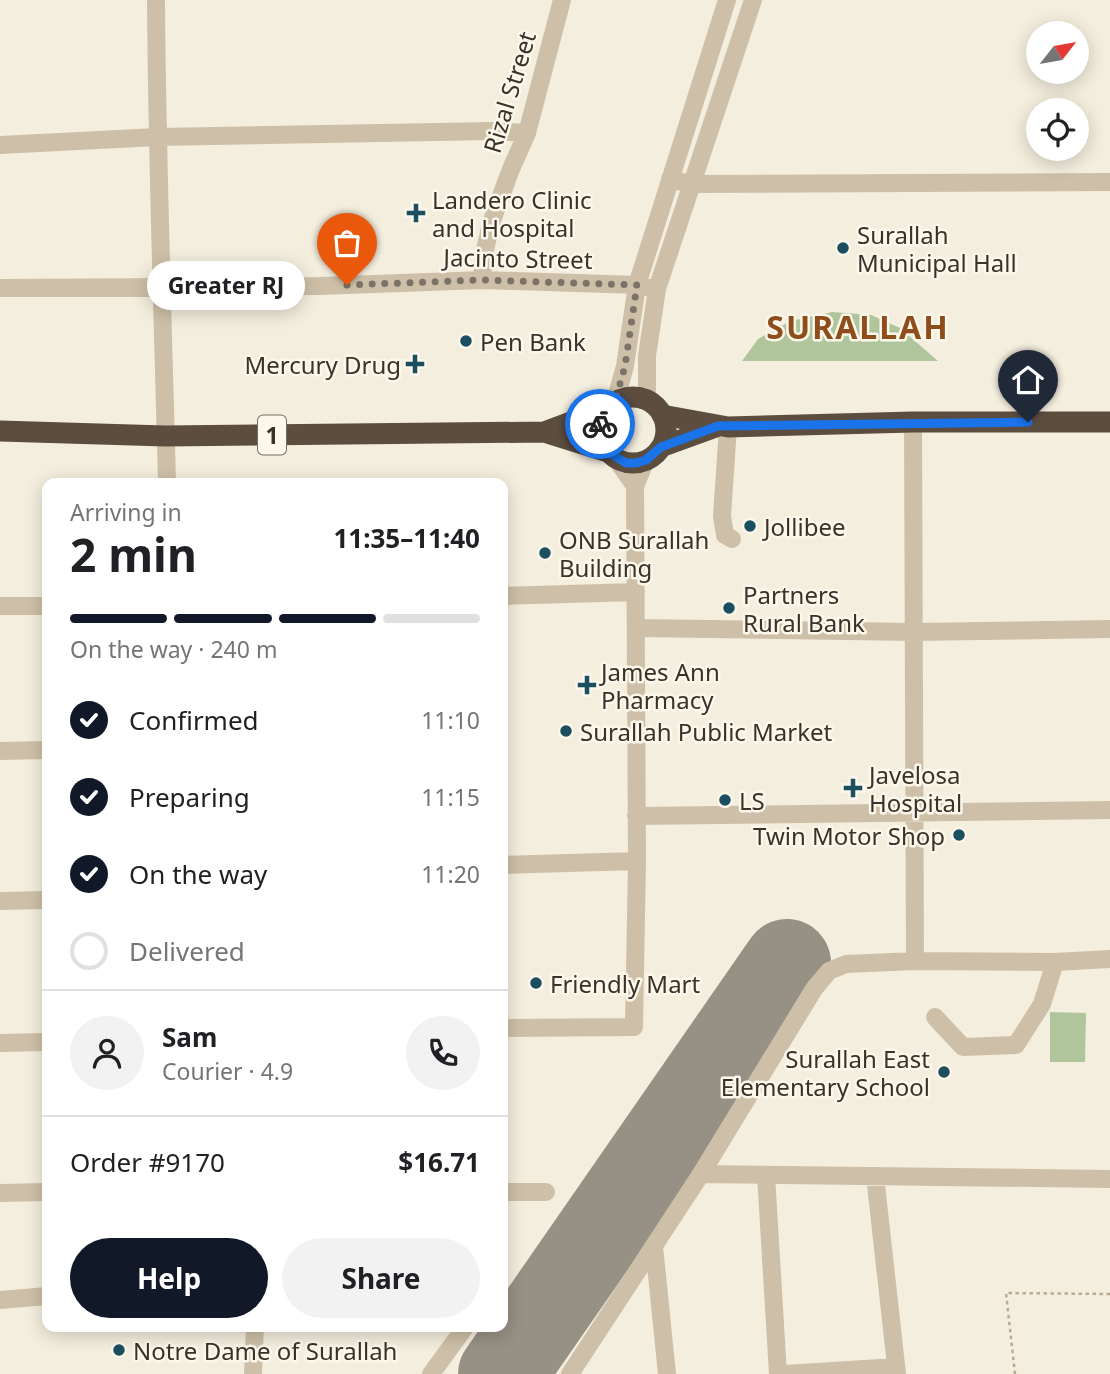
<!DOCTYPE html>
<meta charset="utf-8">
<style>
body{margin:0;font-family:"Noto Sans",sans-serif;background:#f2f2f2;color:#202124;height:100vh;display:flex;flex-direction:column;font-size:26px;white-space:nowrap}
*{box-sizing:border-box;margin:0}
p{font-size:23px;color:#757577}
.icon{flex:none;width:38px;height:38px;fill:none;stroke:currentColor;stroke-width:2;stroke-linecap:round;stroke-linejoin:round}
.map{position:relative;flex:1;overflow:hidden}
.side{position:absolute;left:42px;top:478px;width:466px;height:854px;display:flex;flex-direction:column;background:#fff;border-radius:14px;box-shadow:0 4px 18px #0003}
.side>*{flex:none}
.needle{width:46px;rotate:59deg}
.buttons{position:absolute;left:1026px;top:21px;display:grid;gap:14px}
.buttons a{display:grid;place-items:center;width:63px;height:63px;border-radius:50%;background:#fff;box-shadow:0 4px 18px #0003;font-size:35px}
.pin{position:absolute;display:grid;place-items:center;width:60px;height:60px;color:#fff;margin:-72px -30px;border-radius:50% 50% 50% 0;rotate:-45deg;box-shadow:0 0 7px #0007}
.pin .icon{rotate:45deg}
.courier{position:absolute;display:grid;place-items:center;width:70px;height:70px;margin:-35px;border:5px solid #1a73e8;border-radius:50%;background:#fff;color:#222;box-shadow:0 2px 9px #0007}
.bubble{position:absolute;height:49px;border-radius:24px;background:#fff;box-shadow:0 4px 18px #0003;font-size:23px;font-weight:700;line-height:49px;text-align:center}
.overview em{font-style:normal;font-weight:700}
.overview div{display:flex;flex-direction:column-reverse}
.overview{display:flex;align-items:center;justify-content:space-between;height:119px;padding:0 28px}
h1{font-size:46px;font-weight:700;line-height:52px}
.bar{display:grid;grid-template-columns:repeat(4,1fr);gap:10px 7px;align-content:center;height:84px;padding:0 28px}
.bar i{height:9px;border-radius:5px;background:#e0e0e0}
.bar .active{background:#111827}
.bar p{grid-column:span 4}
.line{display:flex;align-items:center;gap:18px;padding:0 28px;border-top:2px solid #e0e0e0}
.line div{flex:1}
.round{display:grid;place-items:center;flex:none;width:74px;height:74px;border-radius:37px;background:#f2f2f2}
ol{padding:0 28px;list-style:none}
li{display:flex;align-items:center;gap:21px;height:77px}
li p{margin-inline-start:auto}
li .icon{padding:7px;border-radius:50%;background:#111827;color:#fff;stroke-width:4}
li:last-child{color:#757577}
li i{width:38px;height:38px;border:4px solid #e0e0e0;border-radius:50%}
.primary-button{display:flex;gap:14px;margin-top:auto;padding:14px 28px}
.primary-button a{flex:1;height:80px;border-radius:42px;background:#111827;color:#fff;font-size:28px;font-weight:700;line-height:80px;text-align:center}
.primary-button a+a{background:#f2f2f2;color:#202124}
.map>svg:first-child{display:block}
</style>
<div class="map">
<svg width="1110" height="1374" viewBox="0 0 1110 1374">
<rect width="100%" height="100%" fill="#f4eede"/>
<!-- green -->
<path fill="#b0c59c" d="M832 312 871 315 900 328 938 361H742L758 339 791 321Z
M1050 1012 1086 1013 1085 1062H1050Z"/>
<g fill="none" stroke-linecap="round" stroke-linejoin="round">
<!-- runway -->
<path stroke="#979084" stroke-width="88" d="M502 1374 787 963"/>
<!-- path -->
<path stroke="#baab92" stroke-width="2.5" stroke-dasharray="3.5 3.5" stroke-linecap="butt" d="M1015 1374 1006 1293 1110 1294"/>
<!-- minor -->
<path stroke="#cec0a8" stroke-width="18" d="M156 0C157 161 163 322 167 483
M0 145 157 137 492 131 527 133
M670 179 690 184 1110 182
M482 280 484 255 491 223 511 169 527 133 562 0
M0 288 320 286 482 280 637 285 657 289
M647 400V356L657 289 753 0
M615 402 625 366 637 285 727 0
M913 422 915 961
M728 427 722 516 725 535 732 539
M616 459 635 486
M502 596 636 592
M0 606H47
M637 628 913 632 1110 629
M0 751 47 750
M636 816 1110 810
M502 865 637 861
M0 901 47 900
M935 1017 963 1047 1016 1045 1042 1004 1055 962
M502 1028 634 1027 637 861 635 486 646 460
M0 1043 47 1042
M701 1174 1110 1179
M766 1175 778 1374
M875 1176 897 1374
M502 1192H546
M0 1193 47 1192
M654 1246 667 1374
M0 1300 47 1296
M253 1374 255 1326
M431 1374 466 1326
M570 1374 701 1174 814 989 829 971 846 964 915 961 1055 962 1110 959
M785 1374 896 1367"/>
<!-- highway -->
<path stroke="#5c4d3f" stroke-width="21" d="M600 430a33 33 0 1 1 66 0a33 33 0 1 1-66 0Z
M662 415 728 427 913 422H1110
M0 431 165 436 544 432 608 452
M544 432 608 408
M661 447 716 427"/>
</g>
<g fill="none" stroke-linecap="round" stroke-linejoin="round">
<!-- done -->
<path stroke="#7b7368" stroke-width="7" stroke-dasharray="0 12.6" d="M347 285 482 280 637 285 625 366 615 402 608 408 600 424"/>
<!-- route -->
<path stroke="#1a73e8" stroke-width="9" d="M600 424V434L608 452 626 463H636L646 460 661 447 718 426 1028 422"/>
</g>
<!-- markers -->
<g fill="#1b4e5f" stroke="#fbf7eb" stroke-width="2.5">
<path d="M412.5 202.5h7v7h7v7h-7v7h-7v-7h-7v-7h7z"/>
<circle cx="843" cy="248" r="7"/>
<circle cx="466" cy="341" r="7"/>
<path d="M411.5 353.5h7v7h7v7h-7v7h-7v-7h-7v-7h7z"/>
<circle cx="750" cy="526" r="7"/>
<circle cx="545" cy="553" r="7"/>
<circle cx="729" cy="608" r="7"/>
<path d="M583.5 674.5h7v7h7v7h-7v7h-7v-7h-7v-7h7z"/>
<circle cx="566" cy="731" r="7"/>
<path d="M849.5 777.5h7v7h7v7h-7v7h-7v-7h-7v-7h7z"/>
<circle cx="725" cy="800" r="7"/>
<circle cx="959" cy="835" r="7"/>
<circle cx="536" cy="983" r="7"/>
<circle cx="944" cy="1072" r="7"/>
<circle cx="119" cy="1350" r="7"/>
</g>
<g text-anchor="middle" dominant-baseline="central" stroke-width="5" stroke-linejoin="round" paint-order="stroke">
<!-- shield labels -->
<rect fill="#fbf7eb" stroke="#746c63" stroke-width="2" x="258" y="415.5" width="28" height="39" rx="5"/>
<g font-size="23" font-weight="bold" fill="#3a3129">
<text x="272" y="435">1</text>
</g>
<!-- street labels -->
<g font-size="24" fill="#3a3129" stroke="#fbf7eb">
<text transform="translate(509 92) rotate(-73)">Rizal Street</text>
<text transform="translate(518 258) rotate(1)">Jacinto Street</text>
</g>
<!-- poi labels -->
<g font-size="24" fill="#3a3129" stroke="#fbf7eb" text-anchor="start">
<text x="432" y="199">Landero Clinic<tspan x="432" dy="28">and Hospital</tspan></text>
<text x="857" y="234">Surallah<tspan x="857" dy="28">Municipal Hall</tspan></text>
<text x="480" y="341">Pen Bank</text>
<text x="401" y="364" text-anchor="end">Mercury Drug</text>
<text x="764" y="526">Jollibee</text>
<text x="559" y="539">ONB Surallah<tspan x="559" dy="28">Building</tspan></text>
<text x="743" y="594">Partners<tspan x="743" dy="28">Rural Bank</tspan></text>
<text x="601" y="671">James Ann<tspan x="601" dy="28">Pharmacy</tspan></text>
<text x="580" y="731">Surallah Public Market</text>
<text x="869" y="774">Javelosa<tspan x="869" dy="28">Hospital</tspan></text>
<text x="739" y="800">LS</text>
<text x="945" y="835" text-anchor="end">Twin Motor Shop</text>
<text x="550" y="983">Friendly Mart</text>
<text x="930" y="1058" text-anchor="end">Surallah East<tspan x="930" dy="28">Elementary School</tspan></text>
<text x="133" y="1350">Notre Dame of Surallah</text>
</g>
<!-- district labels -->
<g font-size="32" font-weight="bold" letter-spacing="2" fill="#8f4d1c" stroke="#fbf7eb">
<text x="858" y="326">SURALLAH</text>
</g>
</g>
</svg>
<div class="buttons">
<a><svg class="needle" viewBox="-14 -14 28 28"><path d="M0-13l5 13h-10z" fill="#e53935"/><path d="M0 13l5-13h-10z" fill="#757577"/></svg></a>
<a><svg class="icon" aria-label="locate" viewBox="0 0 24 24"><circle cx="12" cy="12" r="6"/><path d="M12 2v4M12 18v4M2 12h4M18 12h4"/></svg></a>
</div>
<div class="pin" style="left:347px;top:285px;background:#ea580c"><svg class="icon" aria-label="bag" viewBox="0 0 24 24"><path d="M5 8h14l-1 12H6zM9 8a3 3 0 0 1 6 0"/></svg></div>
<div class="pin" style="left:1028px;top:422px;background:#1f2937"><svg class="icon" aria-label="home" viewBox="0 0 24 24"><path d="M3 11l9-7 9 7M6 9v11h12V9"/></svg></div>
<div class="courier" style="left:600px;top:424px"><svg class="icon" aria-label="bike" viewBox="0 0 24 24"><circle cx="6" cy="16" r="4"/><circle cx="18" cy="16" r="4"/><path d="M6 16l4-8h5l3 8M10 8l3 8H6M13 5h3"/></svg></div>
<div class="bubble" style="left:147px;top:261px;width:158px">Greater RJ</div>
<section class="side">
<div class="overview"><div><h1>2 min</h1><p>Arriving in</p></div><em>11:35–11:40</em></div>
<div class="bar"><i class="active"></i><i class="active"></i><i class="active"></i><i></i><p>On the way · 240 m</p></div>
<ol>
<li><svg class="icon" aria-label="check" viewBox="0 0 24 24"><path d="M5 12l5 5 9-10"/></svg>Confirmed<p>11:10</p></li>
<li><svg class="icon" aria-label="check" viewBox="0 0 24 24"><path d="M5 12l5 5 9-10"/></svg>Preparing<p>11:15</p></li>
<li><svg class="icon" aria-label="check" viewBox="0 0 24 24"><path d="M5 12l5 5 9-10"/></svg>On the way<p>11:20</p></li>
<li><i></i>Delivered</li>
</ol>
<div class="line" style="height:126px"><a class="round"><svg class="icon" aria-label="person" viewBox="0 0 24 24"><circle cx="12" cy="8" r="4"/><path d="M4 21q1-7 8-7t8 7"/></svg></a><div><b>Sam</b><p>Courier · 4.9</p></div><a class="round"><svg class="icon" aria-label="phone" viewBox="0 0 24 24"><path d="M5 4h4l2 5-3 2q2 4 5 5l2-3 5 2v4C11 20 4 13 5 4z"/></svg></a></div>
<div class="line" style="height:91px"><div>Order #9170</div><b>$16.71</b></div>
<div class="primary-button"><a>Help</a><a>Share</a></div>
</section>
</div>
